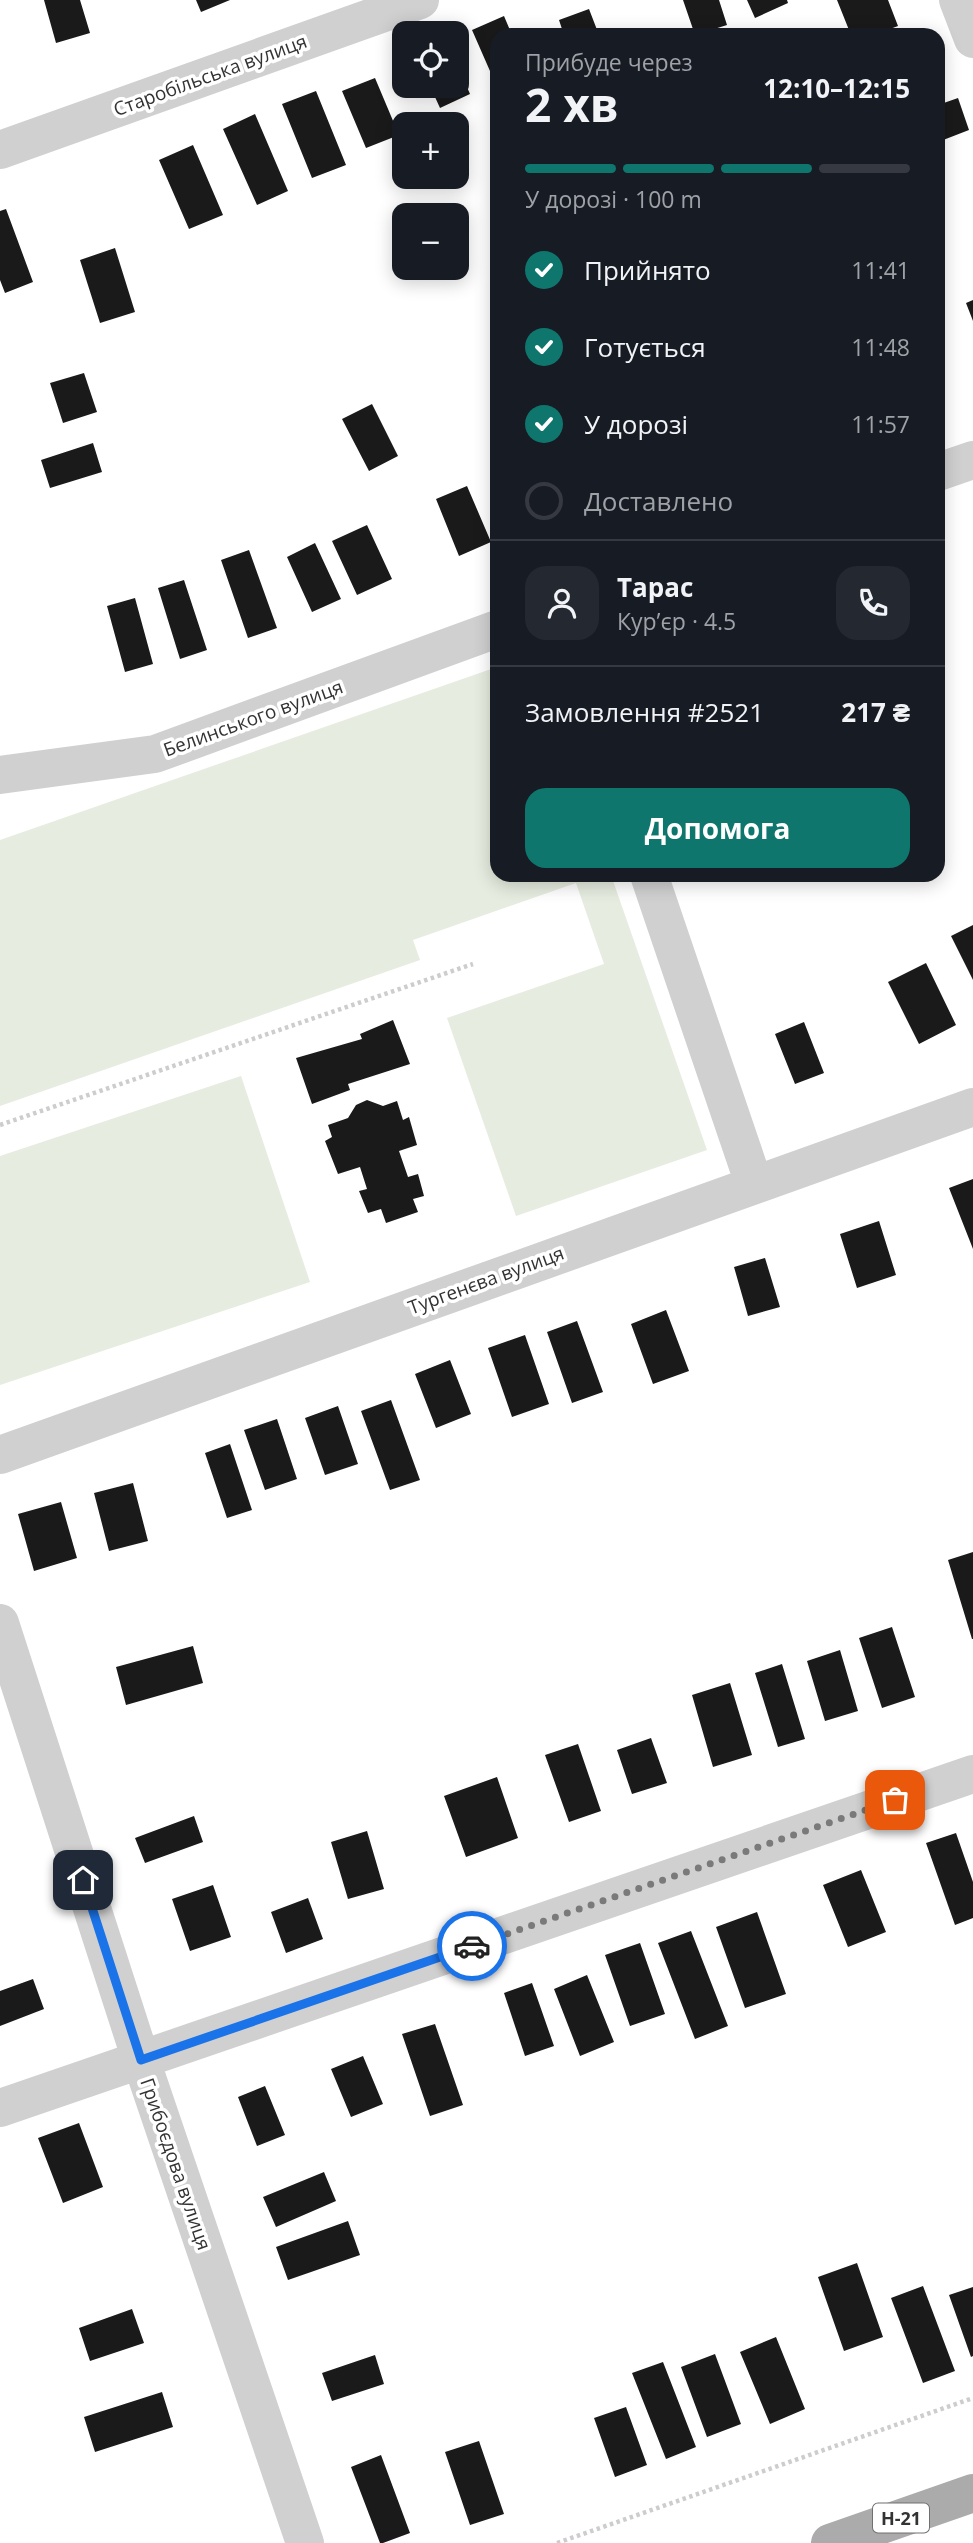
<!DOCTYPE html>
<html lang="uk">
<meta charset="utf-8">
<style>
body{margin:0;font-family:"Open Sans",sans-serif;background:#242831;color:#f1f3f6;height:100vh;display:flex;flex-direction:column;font-size:26px;white-space:nowrap}
*{box-sizing:border-box;margin:0}
p{font-size:23px;color:#9ea1a6}
.icon{flex:none;width:38px;height:38px;fill:none;stroke:currentColor;stroke-width:2;stroke-linecap:round;stroke-linejoin:round}
.map{position:relative;flex:1;overflow:hidden}
.side{position:absolute;left:490px;top:28px;width:455px;height:854px;display:flex;flex-direction:column;background:#171b24;border-radius:21px;box-shadow:0 4px 18px #0003}
.side>*{flex:none}
.fabs{position:absolute;left:392px;top:21px;display:grid;gap:14px}
.fabs a{display:grid;place-items:center;width:77px;height:77px;border-radius:14px;background:#171b24;box-shadow:0 4px 18px #0003;font-size:35px}
.pin{position:absolute;display:grid;place-items:center;width:60px;height:60px;color:#fff;margin:-30px;border-radius:14px;box-shadow:0 4px 10px #0006}
.courier{position:absolute;display:grid;place-items:center;width:70px;height:70px;margin:-35px;border:5px solid #1a73e8;border-radius:50%;background:#fff;color:#222;box-shadow:0 2px 9px #0007}
.head em{font-style:normal;font-weight:700}
.head div{display:flex;flex-direction:column-reverse}
.head{display:flex;align-items:center;justify-content:space-between;height:119px;padding:0 35px}
h1{font-size:46px;font-weight:700;line-height:52px}
.bar{display:grid;grid-template-columns:repeat(4,1fr);gap:10px 7px;align-content:center;height:84px;padding:0 35px}
.bar i{height:9px;border-radius:5px;background:#363941}
.bar .active{background:#0f766e}
.bar p{grid-column:span 4}
.line{display:flex;align-items:center;gap:18px;padding:0 35px;border-top:2px solid #363941}
.line div{flex:1}
.round{display:grid;place-items:center;flex:none;width:74px;height:74px;border-radius:21px;background:#242831}
ol{padding:0 35px;list-style:none}
li{display:flex;align-items:center;gap:21px;height:77px}
li p{margin-inline-start:auto}
li .icon{padding:7px;border-radius:50%;background:#0f766e;color:#fff;stroke-width:4}
li:last-child{color:#9ea1a6}
li i{width:38px;height:38px;border:4px solid #363941;border-radius:50%}
.cta{display:flex;gap:14px;margin-top:auto;padding:14px 35px}
.cta a{flex:1;height:80px;border-radius:21px;background:#0f766e;color:#fff;font-size:28px;font-weight:700;line-height:80px;text-align:center}
.map>svg:first-child{display:block}
</style>
<div class="map">
<svg width="973" height="2543" viewBox="0 0 973 2543">
<rect width="100%" height="100%" fill="#fff"/>
<!-- green -->
<path fill="#e6ecdf" d="M497 667V875H611L707 1150 516 1216 447 1018 604 964 576 883 413 940 420 960 0 1106V840Z
M241 1076 310 1282 0 1385V1156Z"/>
<!-- building -->
<path fill="#1a1a1a" d="M44 0H80L90 33 56 43Z
M196 0H230L201 12Z
M683 0H719L727 25 695 35Z
M747 0H787L788 3 755 18Z
M837 0H888L898 26 874 35H851Z
M589 9 599 35H564L559 20Z
M504 16 512 35H497V87L472 30Z
M457 64 470 94 440 108 430 86H457Z
M375 78 399 135 366 148 342 91Z
M316 91 346 165 312 178 282 104Z
M958 98 969 130 938 142V105Z
M255 114 288 191 257 205 223 129Z
M193 145 223 215 189 229 159 160Z
M6 209 33 282 5 293 0 280V211Z
M115 248 135 312 100 323 80 260Z
M973 300V321L966 303Z
M84 373 97 412 63 423 50 383Z
M372 404 398 456 369 471 342 419Z
M93 443 102 472 50 488 41 460Z
M467 486 491 542 459 556 436 499Z
M367 525 392 579 357 595 332 541Z
M315 543 341 599 312 612 287 557Z
M249 550 277 628 248 638 221 560Z
M184 580 207 650 180 659 158 588Z
M135 598 153 664 125 672 107 606Z
M717 875H739L720 882Z
M973 925V980L951 936Z
M926 963 956 1025 919 1044 888 982Z
M393 1020 410 1064 348 1084 350 1090 312 1104 296 1058 362 1039 360 1034Z
M804 1022 824 1073 795 1084 775 1034Z
M367 1100 383 1106 397 1101 403 1120 409 1117 417 1145 399 1151 408 1177 418 1174 424 1196 413 1199 418 1212 386 1223 381 1209 368 1213 359 1191 367 1189 360 1167 338 1174 325 1141 332 1137 328 1125 348 1118 356 1105Z
M973 1179V1249L949 1188Z
M879 1221 896 1275 857 1288 840 1234Z
M765 1258 780 1307 748 1316 734 1267Z
M666 1310 689 1371 653 1384 631 1324Z
M577 1321 603 1392 572 1403 547 1332Z
M525 1335 549 1404 512 1417 488 1348Z
M450 1360 471 1414 436 1428 415 1374Z
M391 1400 420 1480 390 1490 361 1411Z
M338 1406 358 1464 325 1475 305 1418Z
M277 1419 297 1479 265 1490 244 1430Z
M230 1444 252 1510 227 1518 205 1453Z
M133 1483 148 1541 109 1551 94 1493Z
M61 1502 77 1558 34 1571 18 1514Z
M973 1552V1639H972L948 1560Z
M892 1627 915 1697 882 1708 859 1638Z
M193 1646 203 1683 126 1705 116 1667Z
M840 1650 858 1711 825 1721 807 1661Z
M782 1664 805 1739 778 1747 755 1673Z
M730 1683 752 1755 713 1767 692 1695Z
M651 1738 667 1783 632 1794 617 1750Z
M578 1744 601 1811 569 1822 545 1755Z
M497 1777 518 1838 466 1857 444 1796Z
M194 1816 203 1842 145 1863 135 1838Z
M367 1831 384 1889 348 1899 331 1842Z
M956 1833 973 1882V1918L955 1925 926 1843Z
M861 1870 886 1932 848 1947 823 1885Z
M213 1885 231 1937 190 1951 172 1899Z
M308 1898 323 1939 286 1953 271 1912Z
M757 1912 786 1994 745 2008 716 1927Z
M691 1931 728 2026 695 2039 658 1943Z
M640 1943 665 2014 630 2026 605 1955Z
M587 1975 614 2042 580 2056 554 1989Z
M33 1979 44 2009 0 2026V1991Z
M532 1983 554 2046 525 2056 504 1993Z
M435 2024 463 2105 430 2116 402 2034Z
M363 2056 383 2104 351 2117 331 2069Z
M265 2086 285 2135 257 2146 238 2097Z
M79 2123 103 2187 63 2203 38 2138Z
M324 2172 336 2201 276 2227 263 2197Z
M348 2221 360 2255 288 2280 276 2247Z
M857 2263 883 2337 844 2351 818 2277Z
M923 2286 955 2371 923 2383 891 2298Z
M973 2287V2356L971 2357 949 2295Z
M132 2309 144 2343 90 2361 79 2328Z
M776 2337 805 2409 770 2424 740 2352Z
M715 2354 741 2424 707 2437 681 2367Z
M375 2355 384 2384 332 2401 322 2373Z
M663 2362 696 2447 666 2459 632 2373Z
M162 2392 173 2427 95 2452 84 2417Z
M626 2407 647 2465 615 2477 594 2418Z
M479 2441 504 2514 470 2525 445 2452Z
M381 2455 410 2533 383 2543H380L351 2467Z"/>
<g fill="none" stroke-linecap="round" stroke-linejoin="round">
<!-- path -->
<path stroke="#cdcdcd" stroke-width="4.5" stroke-dasharray="3.5 3.5" stroke-linecap="butt" d="M0 1125 473 964
M557 2543 973 2398"/>
<!-- minor -->
<path stroke="#d0d0d0" stroke-width="38" d="M958 0 973 39
M0 150 420 0
M938 472 973 460
M0 775 155 754 497 629
M649 875 754 1184
M0 1455 973 1107
M0 1623 141 2060 305 2543
M0 2108 973 1774"/>
<!-- major -->
<path stroke="#ababab" stroke-width="38" d="M830 2543 973 2493"/>
</g>
<g fill="none" stroke-linecap="round" stroke-linejoin="round">
<!-- done -->
<path stroke="#7a7a7a" stroke-width="7" stroke-dasharray="0 12.6" d="M472 1946 895 1800"/>
<!-- route -->
<path stroke="#1a73e8" stroke-width="9" d="M83 1880 141 2060 472 1946"/>
</g>
<g text-anchor="middle" dominant-baseline="central" stroke-width="7" stroke-linejoin="round" paint-order="stroke">
<!-- shield labels -->
<rect fill="#fff" stroke="#707070" stroke-width="2" x="873" y="2503.5" width="56" height="29" rx="5"/>
<g font-size="18" font-weight="bold" fill="#333">
<text x="901" y="2518">Н-21</text>
</g>
<!-- street labels -->
<g font-size="19" fill="#333" stroke="#fff">
<text transform="translate(210 75) rotate(-20)">Старобільська вулиця</text>
<text transform="translate(253 718) rotate(-20)">Белинського вулиця</text>
<text transform="translate(486 1280) rotate(-20)">Тургенєва вулиця</text>
<text transform="translate(176 2164) rotate(71)">Грибоєдова вулиця</text>
</g>
</g>
</svg>
<div class="fabs">
<a><svg class="icon" aria-label="locate" viewBox="0 0 24 24"><circle cx="12" cy="12" r="6"/><path d="M12 2v4M12 18v4M2 12h4M18 12h4"/></svg></a>
<a>+</a>
<a>−</a>
</div>
<div class="pin" style="left:895px;top:1800px;background:#ea580c"><svg class="icon" aria-label="bag" viewBox="0 0 24 24"><path d="M5 8h14l-1 12H6zM9 8a3 3 0 0 1 6 0"/></svg></div>
<div class="pin" style="left:83px;top:1880px;background:#1f2937"><svg class="icon" aria-label="home" viewBox="0 0 24 24"><path d="M3 11l9-7 9 7M6 9v11h12V9"/></svg></div>
<div class="courier" style="left:472px;top:1946px"><svg class="icon" aria-label="car" viewBox="0 0 24 24"><path d="M5 17H2v-5l4-1 3-4h7l3 4 3 1v5h-3M9 17h6M6 11h13"/><circle cx="7" cy="17" r="2"/><circle cx="17" cy="17" r="2"/></svg></div>
<section class="side">
<div class="head"><div><h1>2 хв</h1><p>Прибуде через</p></div><em>12:10–12:15</em></div>
<div class="bar"><i class="active"></i><i class="active"></i><i class="active"></i><i></i><p>У дорозі · 100 m</p></div>
<ol>
<li><svg class="icon" aria-label="check" viewBox="0 0 24 24"><path d="M5 12l5 5 9-10"/></svg>Прийнято<p>11:41</p></li>
<li><svg class="icon" aria-label="check" viewBox="0 0 24 24"><path d="M5 12l5 5 9-10"/></svg>Готується<p>11:48</p></li>
<li><svg class="icon" aria-label="check" viewBox="0 0 24 24"><path d="M5 12l5 5 9-10"/></svg>У дорозі<p>11:57</p></li>
<li><i></i>Доставлено</li>
</ol>
<div class="line" style="height:126px"><a class="round"><svg class="icon" aria-label="person" viewBox="0 0 24 24"><circle cx="12" cy="8" r="4"/><path d="M4 21q1-7 8-7t8 7"/></svg></a><div><b>Тарас</b><p>Кур’єр · 4.5</p></div><a class="round"><svg class="icon" aria-label="phone" viewBox="0 0 24 24"><path d="M5 4h4l2 5-3 2q2 4 5 5l2-3 5 2v4C11 20 4 13 5 4z"/></svg></a></div>
<div class="line" style="height:91px"><div>Замовлення #2521</div><b>217 ₴</b></div>
<div class="cta"><a>Допомога</a></div>
</section>
</div>
